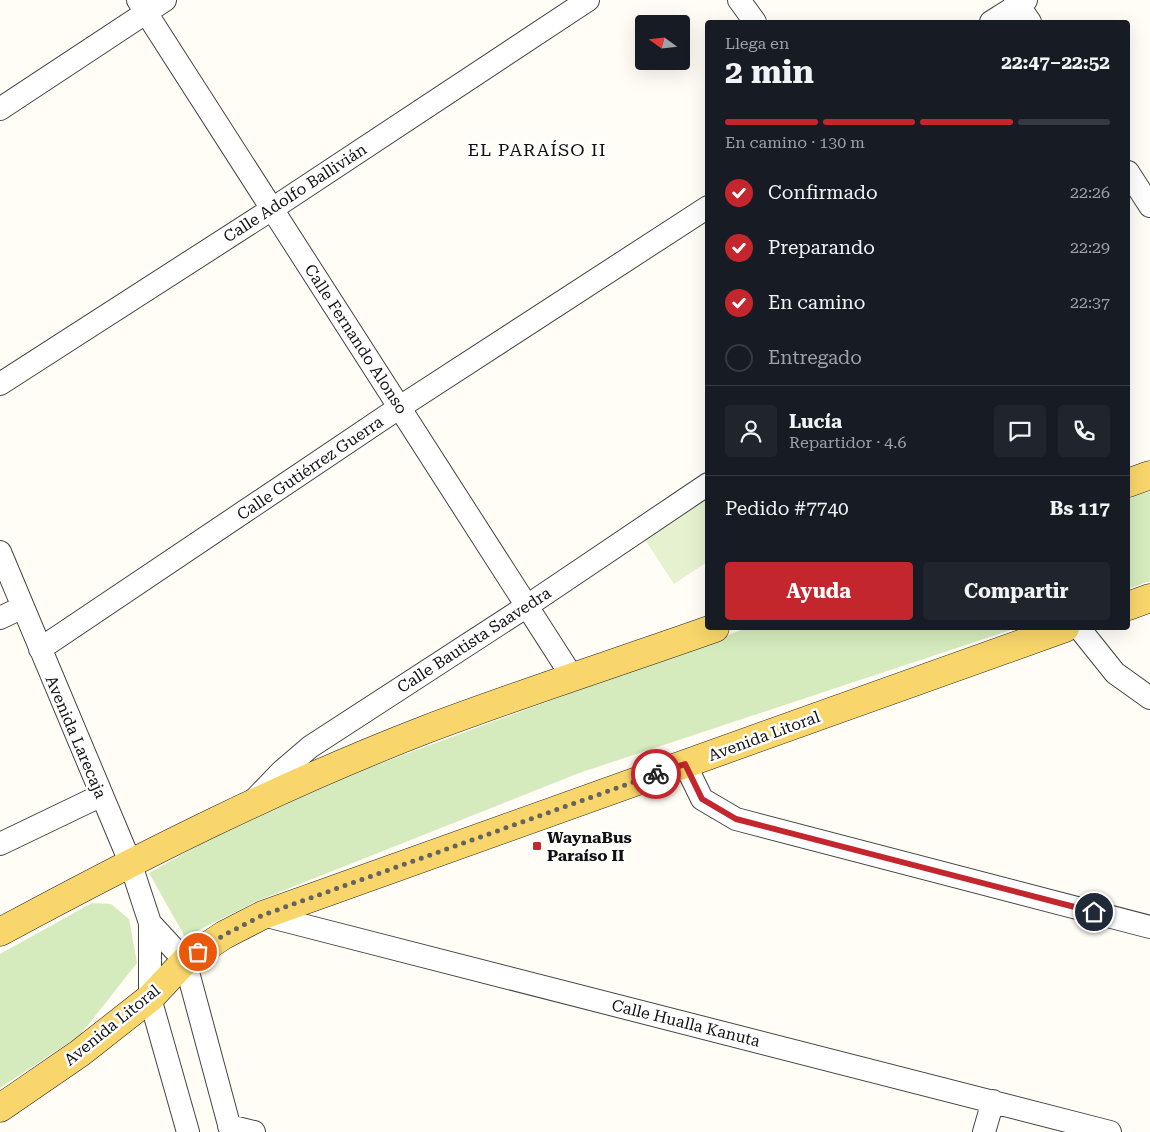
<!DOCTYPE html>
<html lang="es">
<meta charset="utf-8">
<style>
body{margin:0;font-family:"Roboto Serif",serif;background:#20242c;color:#f1f3f6;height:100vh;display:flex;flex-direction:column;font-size:19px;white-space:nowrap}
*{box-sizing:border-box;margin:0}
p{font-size:16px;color:#9ea1a6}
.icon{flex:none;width:28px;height:28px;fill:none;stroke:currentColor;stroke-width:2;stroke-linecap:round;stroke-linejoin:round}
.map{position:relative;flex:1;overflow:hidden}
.side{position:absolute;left:705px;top:20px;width:425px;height:610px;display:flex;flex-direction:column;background:#171b24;border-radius:5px;box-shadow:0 5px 20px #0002}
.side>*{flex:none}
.needle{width:32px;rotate:285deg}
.controls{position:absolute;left:635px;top:15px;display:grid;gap:10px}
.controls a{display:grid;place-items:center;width:55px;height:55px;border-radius:5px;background:#171b24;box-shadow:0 5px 20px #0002;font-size:25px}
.pin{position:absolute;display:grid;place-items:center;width:42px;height:42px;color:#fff;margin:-21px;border:2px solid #fff;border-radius:50%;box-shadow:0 1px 5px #0007}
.courier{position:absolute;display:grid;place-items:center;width:50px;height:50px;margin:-25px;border:4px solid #c4262e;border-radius:50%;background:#fff;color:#222;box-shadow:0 1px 6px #0007}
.head em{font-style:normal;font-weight:700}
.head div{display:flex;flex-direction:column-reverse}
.head{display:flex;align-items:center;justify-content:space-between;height:85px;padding:0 20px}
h1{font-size:32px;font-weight:700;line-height:38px}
.bar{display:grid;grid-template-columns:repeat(4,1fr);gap:8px 5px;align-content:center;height:60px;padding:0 20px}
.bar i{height:6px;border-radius:4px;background:#363941}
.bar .on{background:#c4262e}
.bar p{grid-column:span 4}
.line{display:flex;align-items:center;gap:12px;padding:0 20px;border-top:1px solid #363941}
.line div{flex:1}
.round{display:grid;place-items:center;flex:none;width:52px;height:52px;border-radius:5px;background:#20242c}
ol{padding:0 20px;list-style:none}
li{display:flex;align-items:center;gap:15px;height:55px}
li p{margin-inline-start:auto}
li .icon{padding:5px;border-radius:50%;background:#c4262e;color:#fff;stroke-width:4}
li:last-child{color:#9ea1a6}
li i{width:28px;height:28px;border:2px solid #363941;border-radius:50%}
.cta{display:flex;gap:10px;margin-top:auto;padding:10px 20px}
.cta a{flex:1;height:58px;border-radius:5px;background:#c4262e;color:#fff;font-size:20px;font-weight:700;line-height:58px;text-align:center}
.cta a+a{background:#20242c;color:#f1f3f6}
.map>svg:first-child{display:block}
</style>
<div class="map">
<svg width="1150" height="1132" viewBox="0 0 1150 1132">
<rect width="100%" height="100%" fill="#fffdf5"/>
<!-- green -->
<path fill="#d5ebbd" d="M1150 491V581L1128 589V499Z
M747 628H1017L579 773 257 901 185 937 149 873 235 825 314 788Z
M92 903 111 904 129 919 137 963 80 1035 0 1088V954Z"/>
<!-- pitch -->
<path fill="#e6f2cf" d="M707 483V562L674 584 638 529Z"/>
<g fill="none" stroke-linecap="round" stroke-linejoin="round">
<!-- minor casing -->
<g stroke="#444" stroke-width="24">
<path id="minor" d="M138 0 573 678
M739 0 755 22
M1015 0 1030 22
M991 22 1026 0
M0 109 165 0
M1128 172 1150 206
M0 384 272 209 588 0
M0 552 130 862 150 923V998L188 1132
M0 618 23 607
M1079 628 1115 673 1150 698
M40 649 400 407 708 207
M685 764 702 799 736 819 1150 927
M254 800 282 771 310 747 527 606 708 484
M0 844 100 796
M263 915 1110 1132
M150 923 185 961 231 1132
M229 1126 254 1132
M984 1132 993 1101"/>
</g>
<!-- primary casing -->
<g stroke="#222" stroke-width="29">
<path id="primary" d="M1128 483 1150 475
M1128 606 1150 598
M0 932C139 857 279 786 427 729 522 693 619 662 715 628
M0 1108 80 1053 150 998 185 961 224 935 263 915 1065 628"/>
</g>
<!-- minor -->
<use href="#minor" stroke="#fff" stroke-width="22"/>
<!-- primary -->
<use href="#primary" stroke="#f9d66b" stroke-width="28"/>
</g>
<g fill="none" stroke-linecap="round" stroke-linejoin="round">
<!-- done -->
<path stroke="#646461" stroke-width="5" stroke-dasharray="0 9" d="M198 952 224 935 263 915 656 774"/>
<!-- route -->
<path stroke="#c4262e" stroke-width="6" d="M656 774 685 764 702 799 736 819 1094 912"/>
</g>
<!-- markers -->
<rect fill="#c4262e" stroke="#fff" stroke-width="2" x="532" y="841" width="10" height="10" rx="2.5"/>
<g text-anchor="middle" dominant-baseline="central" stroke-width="5" stroke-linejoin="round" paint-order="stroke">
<!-- street labels -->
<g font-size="16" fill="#111" stroke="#fff">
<text transform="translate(295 193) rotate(-33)">Calle Adolfo Ballivián</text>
<text transform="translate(356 339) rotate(57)">Calle Fernando Alonso</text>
<text transform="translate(310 468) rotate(-34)">Calle Gutiérrez Guerra</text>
<text transform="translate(474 640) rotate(-33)">Calle Bautista Saavedra</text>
<text transform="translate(764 736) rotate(-20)">Avenida Litoral</text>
<text transform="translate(76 737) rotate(67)">Avenida Larecaja</text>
<text transform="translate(686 1023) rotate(14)">Calle Hualla Kanuta</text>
<text transform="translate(112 1025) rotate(-39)">Avenida Litoral</text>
</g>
<!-- poi labels -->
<g font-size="16" font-weight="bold" fill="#111" stroke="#fff" text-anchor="start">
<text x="547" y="837">WaynaBus<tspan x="547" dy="18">Paraíso II</tspan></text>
</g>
<!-- neighbourhood labels -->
<g font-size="18" letter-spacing="1" fill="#111" stroke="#fff">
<text x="537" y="149">EL PARAÍSO II</text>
</g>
</g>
</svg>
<div class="controls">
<a><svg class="needle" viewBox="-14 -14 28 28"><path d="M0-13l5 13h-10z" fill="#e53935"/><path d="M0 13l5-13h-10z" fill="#9ea1a6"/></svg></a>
</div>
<div class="pin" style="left:198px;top:952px;background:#ea580c"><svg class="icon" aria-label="bag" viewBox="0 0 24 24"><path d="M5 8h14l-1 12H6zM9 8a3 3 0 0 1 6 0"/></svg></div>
<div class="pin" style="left:1094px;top:912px;background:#1f2937"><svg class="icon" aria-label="home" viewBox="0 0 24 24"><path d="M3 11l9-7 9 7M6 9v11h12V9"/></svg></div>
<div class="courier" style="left:656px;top:774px"><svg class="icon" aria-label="bike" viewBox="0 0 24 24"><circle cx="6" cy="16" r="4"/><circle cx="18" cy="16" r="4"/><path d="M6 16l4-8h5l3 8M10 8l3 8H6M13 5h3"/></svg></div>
<section class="side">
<div class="head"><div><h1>2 min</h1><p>Llega en</p></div><em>22:47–22:52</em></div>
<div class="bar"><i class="on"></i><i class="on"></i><i class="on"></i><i></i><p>En camino · 130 m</p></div>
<ol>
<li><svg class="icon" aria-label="check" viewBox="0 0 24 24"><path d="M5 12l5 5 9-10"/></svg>Confirmado<p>22:26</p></li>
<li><svg class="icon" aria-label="check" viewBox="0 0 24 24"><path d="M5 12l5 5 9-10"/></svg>Preparando<p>22:29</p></li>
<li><svg class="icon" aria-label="check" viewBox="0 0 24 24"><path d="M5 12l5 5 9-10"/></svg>En camino<p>22:37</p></li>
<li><i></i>Entregado</li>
</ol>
<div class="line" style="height:90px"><a class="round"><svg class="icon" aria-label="person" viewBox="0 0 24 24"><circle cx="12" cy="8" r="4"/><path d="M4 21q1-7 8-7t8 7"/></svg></a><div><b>Lucía</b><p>Repartidor · 4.6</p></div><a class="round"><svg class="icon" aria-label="chat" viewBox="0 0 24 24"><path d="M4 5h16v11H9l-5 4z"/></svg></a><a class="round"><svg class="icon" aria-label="phone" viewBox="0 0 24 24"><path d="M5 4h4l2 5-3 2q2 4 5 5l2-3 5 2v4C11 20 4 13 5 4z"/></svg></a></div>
<div class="line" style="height:65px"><div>Pedido #7740</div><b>Bs 117</b></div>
<div class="cta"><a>Ayuda</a><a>Compartir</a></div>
</section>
</div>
